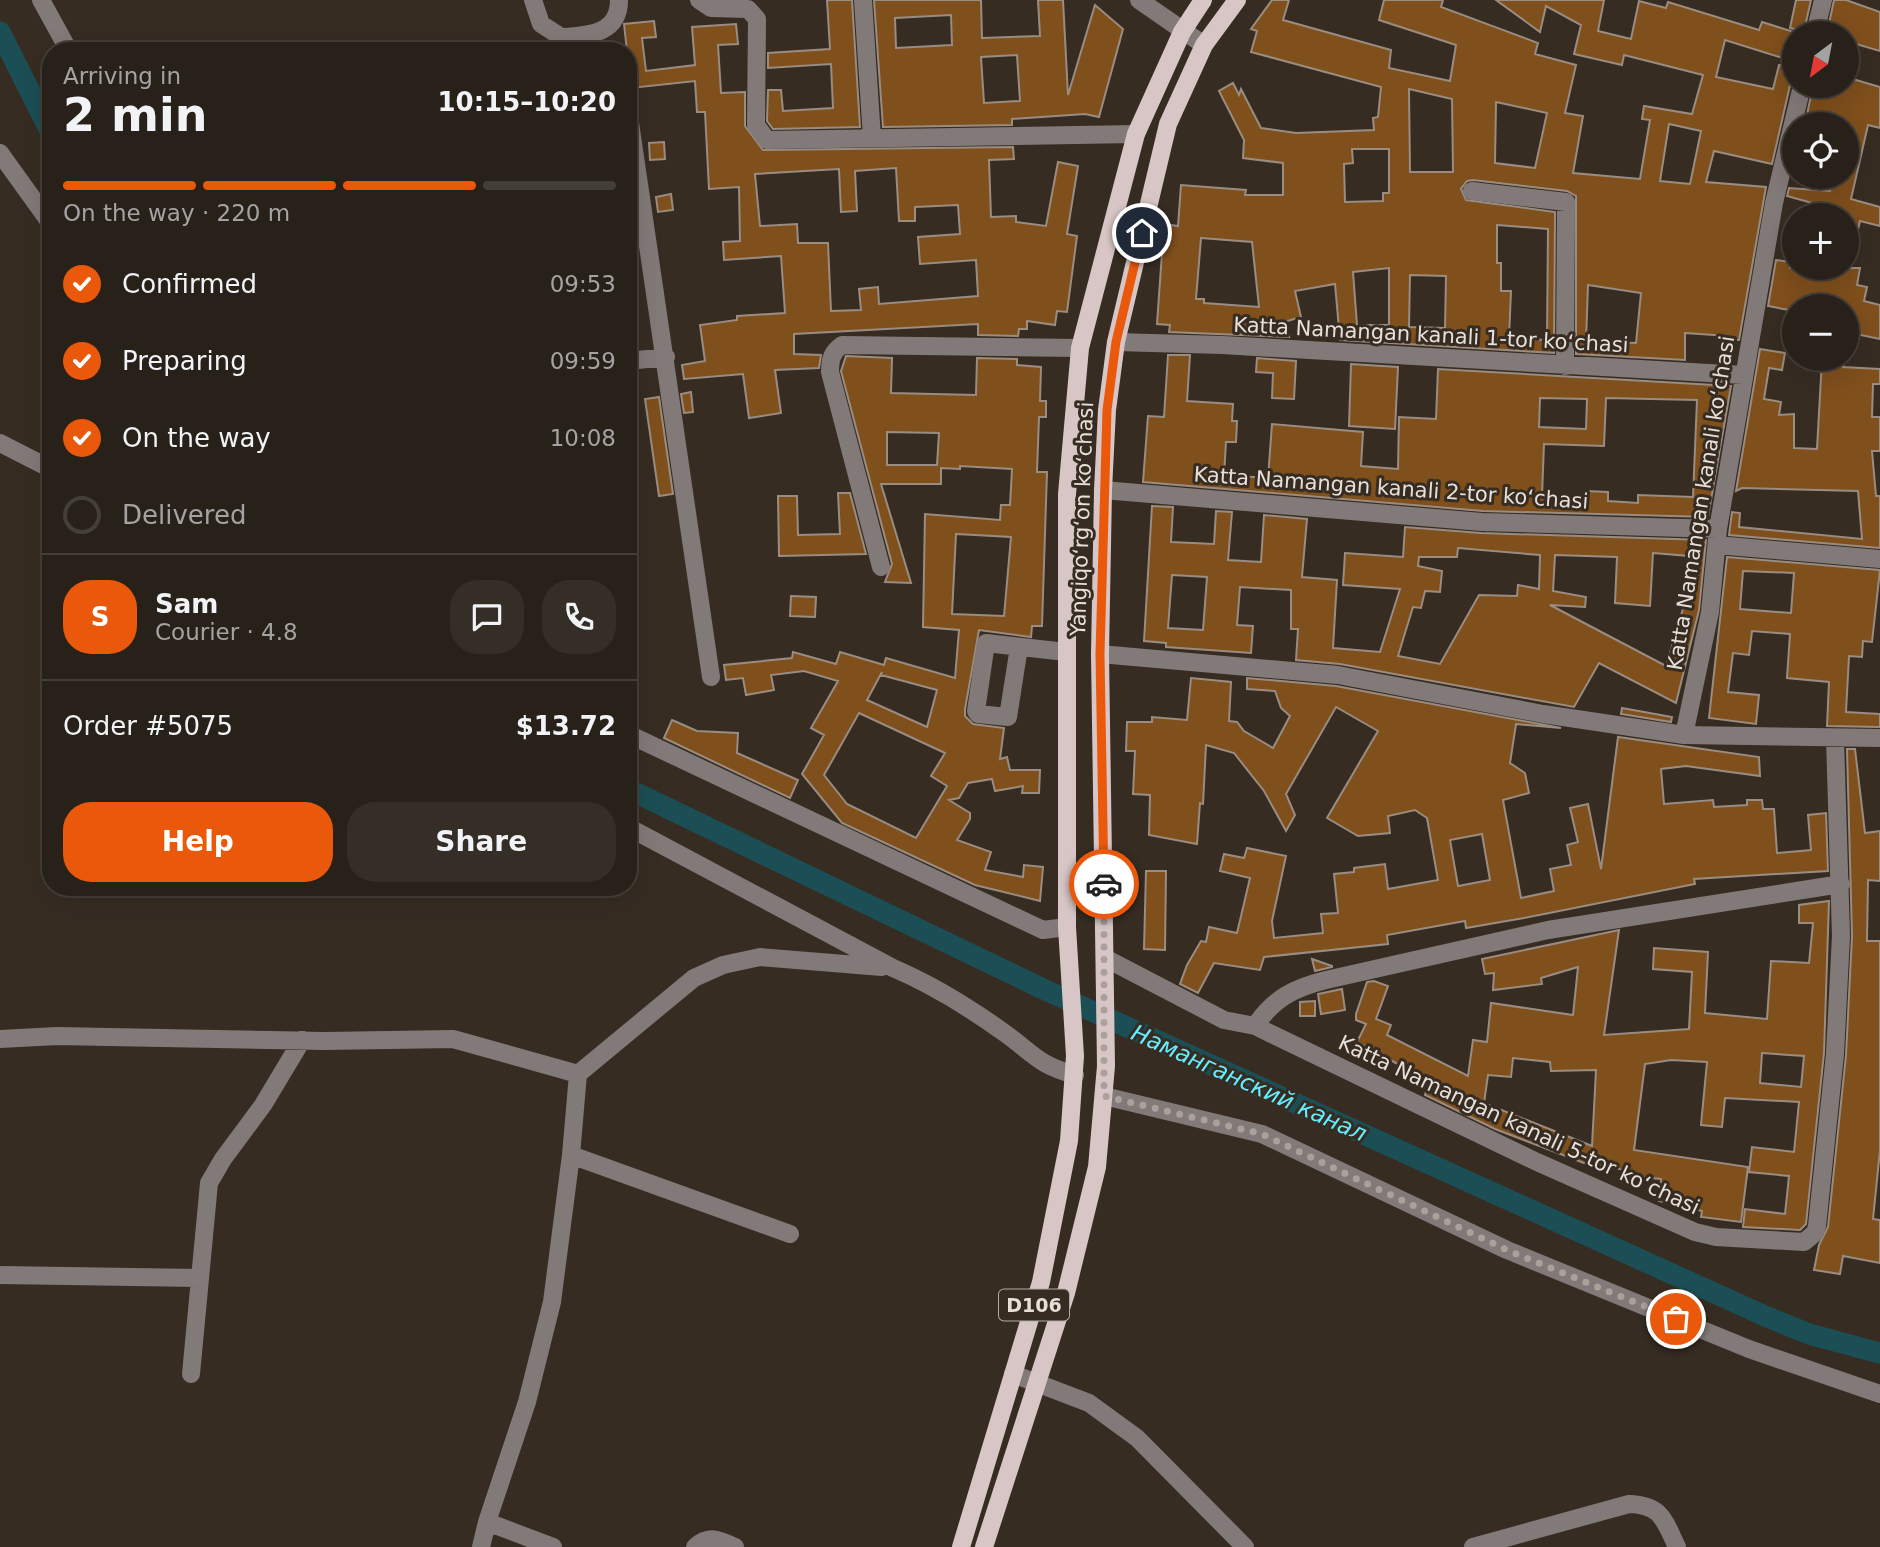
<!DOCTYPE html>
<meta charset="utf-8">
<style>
body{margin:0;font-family:"DejaVu Sans",sans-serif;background:#342e27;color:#f1f3f6;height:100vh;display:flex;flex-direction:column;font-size:26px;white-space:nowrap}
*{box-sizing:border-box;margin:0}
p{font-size:23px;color:#a5a3a2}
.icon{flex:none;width:38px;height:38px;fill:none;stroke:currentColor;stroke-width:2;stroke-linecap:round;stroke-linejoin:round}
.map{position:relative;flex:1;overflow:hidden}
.sheet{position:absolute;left:42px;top:42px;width:595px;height:854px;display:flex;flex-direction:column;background:#28211a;border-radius:28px;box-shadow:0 7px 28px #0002,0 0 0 2px #443e39}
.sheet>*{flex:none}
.needle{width:46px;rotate:212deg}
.buttons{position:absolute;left:1782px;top:21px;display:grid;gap:14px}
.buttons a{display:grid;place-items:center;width:77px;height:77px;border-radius:50%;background:#28211a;box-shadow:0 7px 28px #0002,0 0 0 2px #443e39;font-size:35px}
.pin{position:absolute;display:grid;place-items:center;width:60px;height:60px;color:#fff;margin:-30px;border:4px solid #fff;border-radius:50%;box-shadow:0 2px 7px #0007}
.courier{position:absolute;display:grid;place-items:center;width:70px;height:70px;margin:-35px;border:5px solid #ea580c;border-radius:50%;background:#fff;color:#222;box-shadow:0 2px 9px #0007}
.head em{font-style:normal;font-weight:700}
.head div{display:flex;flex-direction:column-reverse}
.head{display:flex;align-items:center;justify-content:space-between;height:119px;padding:0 21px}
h1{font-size:46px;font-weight:700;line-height:52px}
.bar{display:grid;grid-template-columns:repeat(4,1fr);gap:10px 7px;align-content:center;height:84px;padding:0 21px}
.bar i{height:9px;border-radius:5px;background:#443e39}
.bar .on{background:#ea580c}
.bar p{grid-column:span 4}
.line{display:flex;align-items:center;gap:18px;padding:0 21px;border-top:2px solid #443e39}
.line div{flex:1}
.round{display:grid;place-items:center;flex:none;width:74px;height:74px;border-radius:28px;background:#342e27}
ol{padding:0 21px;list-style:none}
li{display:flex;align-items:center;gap:21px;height:77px}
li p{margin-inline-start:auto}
li .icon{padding:7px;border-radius:50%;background:#ea580c;color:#fff;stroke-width:4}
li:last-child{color:#a5a3a2}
li i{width:38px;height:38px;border:4px solid #443e39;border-radius:50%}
.action{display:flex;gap:14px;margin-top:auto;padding:14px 21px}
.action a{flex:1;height:80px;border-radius:28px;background:#ea580c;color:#fff;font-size:28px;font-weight:700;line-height:80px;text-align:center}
.action a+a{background:#342e27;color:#f1f3f6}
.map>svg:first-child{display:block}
</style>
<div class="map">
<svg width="1880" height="1547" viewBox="0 0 1880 1547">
<rect width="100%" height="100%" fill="#362c22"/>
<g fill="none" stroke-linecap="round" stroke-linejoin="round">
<!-- canal -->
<path stroke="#1b4f55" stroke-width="21" d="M0 32 51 133
M628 789 1041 988 1765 1316 1809 1334 1880 1353"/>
</g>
<!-- building -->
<path fill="#7f4f1c" stroke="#9a8c81" stroke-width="2" fill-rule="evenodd" d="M827 0H852L860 127 773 129 767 121 768 90H781L783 111 833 108 831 64 768 68V53L830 49Z
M874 0H981L982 38 1040 36 1038 0H1063L1068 95 1095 5 1123 29 1099 117 1085 114 1012 119V125L883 127ZM951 15 952 45 896 48 895 18ZM1017 55 1020 101 984 103 981 57Z
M1272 0H1289L1283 20 1391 50 1389 68 1450 81 1456 45 1379 20 1384 0H1443L1441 7 1538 43 1535 54 1576 65 1565 113 1583 116 1573 173 1640 179 1650 120 1642 119 1644 106 1692 114 1703 75 1624 55 1622 65 1574 54 1581 25 1546 6 1540 32 1496 0H1604L1598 31 1631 39 1639 1 1666 8 1668 2 1759 30 1762 22 1797 33H1794L1789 60 1725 40 1716 77 1773 89 1779 65 1794 68 1772 164 1714 151 1706 182 1766 187 1739 340 1728 339 1729 336 1685 333V360L1576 354V196L1567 191 1473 180 1467 181 1461 189 1466 200 1555 212 1554 353 1340 340 1335 284 1295 291 1301 317 1284 322 1289 337 1169 332 1170 325 1157 324 1164 224 1178 226 1181 185 1246 190 1245 195H1283V163L1243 158 1244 140 1219 91 1233 83 1239 95 1241 89 1261 128 1296 133 1374 130 1373 118 1378 117 1381 87 1251 52 1257 31 1251 29ZM1409 89 1452 99 1453 172H1410ZM1496 102 1547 113 1535 168 1495 163ZM1669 124 1701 131 1690 184 1660 181ZM1352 149H1389V193H1383V201L1345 202 1344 164 1353 163ZM1497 225 1548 229 1547 340 1509 338 1511 291H1501V263H1497ZM1201 238 1252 242 1259 307 1204 303V299H1196ZM1389 268V325H1357L1353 272ZM1410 275 1446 276 1445 328 1409 327ZM1588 285 1641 293 1636 343 1586 341Z
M1796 0H1811L1804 31 1790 28Z
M1834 0H1846L1880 12V51L1846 41V33H1827Z
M654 21 656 37 642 38 646 71 695 65 692 27 736 24 738 44 718 45 721 93 745 92V126L763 150 1013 147 1014 159 989 160 991 217 1016 216V222L1046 226 1058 162 1078 166 1067 234 1077 236 1067 312 1057 311 1055 325 1027 321V329H1019L1018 336 978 335V324L794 334V354L821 355 819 368 775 370 781 413 749 418 743 374 684 379 682 365 705 361 700 325 737 320V316L785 313 781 256 724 260 723 242 740 241 739 187 709 189 705 112H697L695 81 631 88 624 24ZM896 168 899 221H915V207L958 205 960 234 918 237 920 264 976 260 978 296 879 304 878 287 859 289 861 310 831 311 828 243H798L797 224 760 226 755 174 839 169 841 212 857 211 855 171Z
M1846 77 1880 87V128L1868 125 1851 199 1880 207V226L1860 221 1852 255H1846V215H1821L1823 206 1787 196 1789 188 1830 191 1832 177H1846V124H1805L1813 86H1846Z
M664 142 665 159 650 160 649 143Z
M671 194 673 210 658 212 656 197Z
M1776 260 1791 262 1790 268H1860L1857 285 1867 287 1864 301 1880 305V339L1846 332V306H1794V311L1768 306Z
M1760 349 1785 353 1782 370 1769 368 1764 399 1781 402 1779 415 1794 414V448L1817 449 1822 359H1845L1843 367 1880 369V384H1873L1872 417H1880V451H1872L1876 496H1880V548L1729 535 1732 512 1740 513 1739 527 1862 539 1858 491 1742 488 1736 491Z
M1168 355H1190L1187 401 1233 404 1232 421H1237L1236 442H1226L1224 475 1268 478 1272 424 1363 432 1361 466 1398 469 1399 417 1436 419 1438 369 1731 386 1708 517 1483 511 1143 482 1148 416 1164 417ZM1540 398 1587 399 1586 429 1539 427ZM1606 398 1697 400 1693 497 1638 495V503L1608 501V492L1586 491 1585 498 1542 496 1544 444 1604 446Z
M846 356 892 358 891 393 976 395 977 358 1017 359V365L1041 367 1040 401H1046V417H1039L1037 472H1047L1042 626H1032L1031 637 979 630 965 709V716L973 724 1004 728 1000 759 1007 757 1010 770H1040L1039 793H1022L1023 786 995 791 992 779 968 783 959 798 949 800 970 813V819L957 840 991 852 985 870 1023 877 1024 865 1043 867 1040 901 975 885 842 823 802 774 824 735 811 728 838 681 804 671 771 675 774 690 746 695 743 678 726 680 724 665 792 658 793 652 836 664 840 652 884 665 886 658 955 678 959 630 923 627 925 514 1000 520 1001 505H1010L1012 469 960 466V469L941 468V484H881L911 583 885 582 892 564 841 371ZM887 432 939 433 937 465H887ZM956 534 1011 537 1004 616 952 614ZM882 672 881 675 937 690 927 727 867 700ZM859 713 945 753 931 776 947 786 916 838 847 804 824 775Z
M1257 358 1296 361 1294 399 1272 398 1273 373 1256 372Z
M1351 364 1398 367 1395 429 1349 426Z
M691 392 693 412 684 413 681 394Z
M659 397 673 494 659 496 645 399Z
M838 493H850L866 554 779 556 778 496H797L798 535 840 534Z
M1152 506 1173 507 1171 542 1214 544 1216 511 1232 512 1228 560 1261 562 1264 515 1307 519 1302 577 1337 580 1333 648 1380 652 1400 589 1343 585 1345 553 1403 557 1405 527 1481 533 1706 540 1699 610 1676 703 1599 663 1574 707 1340 664 1296 660 1298 629H1291V590L1240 587 1237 625 1253 626 1251 653 1166 647V643L1144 641ZM1458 548 1540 555 1539 589 1518 585 1517 596 1479 595 1440 664 1398 656 1413 607 1421 608 1425 591 1440 592 1442 571 1418 566 1419 557H1457ZM1653 553 1689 556 1685 602 1666 666 1550 605 1585 607 1586 597 1553 591 1555 555 1617 557 1615 603 1650 606ZM1172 575 1207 577 1203 630 1168 628Z
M1727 557 1880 570 1872 642 1863 641 1862 657 1849 656 1846 712 1880 714V727L1827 726 1829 682 1787 678 1790 634 1752 631 1749 655 1733 653 1728 692 1759 695 1756 724 1709 718ZM1743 571 1794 573 1791 613 1740 609Z
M791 596 816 597 815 617 790 616Z
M1191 678 1231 682 1229 721 1237 722 1244 731 1273 748 1290 716 1281 708 1275 691 1247 689V678L1336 686 1561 728 1516 724 1510 763 1525 773 1529 793 1503 800 1521 898 1554 891 1550 869 1571 865 1567 845 1578 842 1570 808 1588 804 1601 869 1618 737 1759 757 1760 776 1686 766 1661 769 1664 804 1713 800 1714 807 1747 805V800H1762L1763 809H1774L1777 853 1811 850 1808 815 1826 813 1828 871 1694 879 1695 884 1524 918 1466 928 1465 921 1387 935 1388 944 1264 957 1260 970 1214 963 1198 993 1180 984 1187 965 1201 941 1206 942 1209 927 1237 933 1250 878 1220 871 1224 854 1244 858 1247 848 1286 856 1272 921 1274 938 1323 933 1321 914 1338 913 1334 874 1354 872V868L1385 864 1388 889 1438 880 1427 818 1415 810 1388 816 1390 833 1358 836 1327 818 1378 731 1336 707 1286 794 1295 815 1286 831 1264 791 1234 753 1206 745 1203 804 1200 803 1197 844 1149 835 1150 795 1133 794 1135 751H1126L1127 722H1152V717L1187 720ZM1482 834 1490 880 1458 886 1450 840Z
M1622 708 1672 717 1671 722 1621 714Z
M672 720 697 731 738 733 737 753 798 780 790 798 664 738Z
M1847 749H1855L1865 833 1880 831V881L1868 880 1867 941H1880V1150L1873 1219 1880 1220V1263L1843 1256 1840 1274 1814 1270 1819 1245 1828 1227 1846 1055 1852 936Z
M1146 871H1166L1165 950 1144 949Z
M1829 901 1824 1053 1806 1224 1800 1230 1743 1227 1745 1209 1785 1214 1789 1176 1749 1172 1752 1147 1794 1152 1799 1102 1725 1098 1722 1127 1701 1125 1707 1062 1671 1060 1645 1064 1634 1150 1748 1167 1741 1222 1701 1217 1702 1211 1659 1201 1661 1179 1631 1176V1171L1584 1163 1495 1129 1425 1095 1429 1081 1357 1042 1366 1024 1356 1020V1014L1367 982 1374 981 1388 986 1376 1019 1391 1025 1387 1035 1468 1076 1473 1040 1487 1042 1491 1003 1573 1015 1578 967 1541 978 1542 984 1493 990 1494 973 1485 974 1482 959 1619 930 1604 1035 1689 1029 1692 972 1653 969 1654 948 1708 952 1705 1013 1767 1019 1771 961 1809 963 1813 923H1799V905ZM1762 1053 1804 1056 1801 1087 1760 1083ZM1513 1058 1550 1062 1551 1071 1596 1070 1592 1146 1484 1103 1488 1075 1511 1077Z
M1312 959 1332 966V967L1315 971Z
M1342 989 1345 1010 1321 1014 1318 994Z
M1315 1001V1016H1300V1002Z"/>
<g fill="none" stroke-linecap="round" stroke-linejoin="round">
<!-- minor -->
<path stroke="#827a79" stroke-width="18" d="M41 0 69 51
M533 0 541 24 583 51
M699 0 711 8 748 9 757 19 756 125 767 140 1136 134
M863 0 872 138
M1139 0 1204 45
M1815 33 1823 0
M565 37C591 35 619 33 619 0
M628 109 711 677
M0 153 51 224
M1472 191 1566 202 1565 366
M1116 342 1222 345 1743 375
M628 361 666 357
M0 443 51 469
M1103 490 1482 522 1718 529
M1717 545 1880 559
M881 567 830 372C830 359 832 352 842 345L1080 348
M1019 647 1008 717 978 714 976 711 986 643 1066 652
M1100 654 1338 675 1543 714 1684 735 1880 738
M628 734 1043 930 1067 927
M1684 735 1710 612 1718 529 1774 203 1802 86
M628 827 893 968C933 985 970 1008 1006 1034 1035 1055 1037 1064 1075 1075
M1105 958 1224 1020 1255 1026 1537 1162 1695 1232 1716 1237 1804 1242 1815 1233 1817 1226 1835 1054 1841 936 1835 739
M1255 1026C1274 998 1294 988 1326 980L1548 930 1841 884
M0 1039 57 1036 324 1041 453 1039 578 1074
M1104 1096 1262 1134 1507 1250 1749 1349 1880 1394
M571 1155 578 1074 694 978 723 965 760 957 882 967
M0 1275 200 1278
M191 1374 209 1183 223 1159 263 1105 302 1040
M1013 1374 1089 1403 1137 1438 1245 1547
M481 1547 487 1522
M553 1547 487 1522 527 1402 552 1302 571 1155 790 1234
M695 1547C709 1534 720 1540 735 1547
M1473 1547 1629 1504C1662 1505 1664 1520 1677 1547"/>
<!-- major -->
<path stroke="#d7c6c5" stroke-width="18" d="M961 1547 1041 1282 1069 1141 1075 1056 1067 927V494L1080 348 1136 134 1182 32 1203 0
M984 1547 1066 1293 1097 1167 1106 1066 1100 654 1103 490 1107 410 1116 342 1168 124 1204 45 1237 0"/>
</g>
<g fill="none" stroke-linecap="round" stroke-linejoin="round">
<!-- done -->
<path stroke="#a9a19a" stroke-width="7" stroke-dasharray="0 12.6" d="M1104 884V1096L1262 1134 1507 1250 1676 1319"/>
<!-- route -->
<path stroke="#ea580c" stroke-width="9" d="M1104 884 1100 654 1107 410 1116 342 1142 233"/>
</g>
<g text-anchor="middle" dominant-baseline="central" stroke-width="6" stroke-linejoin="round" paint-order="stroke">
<!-- shield labels -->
<rect fill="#362c22" stroke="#b2aaa3" stroke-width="2" x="999" y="1289.5" width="70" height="31" rx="5"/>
<g font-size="19" font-weight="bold" fill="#e7e0da">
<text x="1034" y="1305">D106</text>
</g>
<!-- street labels -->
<g font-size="21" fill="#e7e0da" stroke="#362c22">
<text transform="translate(1431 335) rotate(3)">Katta Namangan kanali 1-tor koʻchasi</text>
<text transform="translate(1391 488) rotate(4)">Katta Namangan kanali 2-tor koʻchasi</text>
<text transform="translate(1701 503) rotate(-81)">Katta Namangan kanali koʻchasi</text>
<text transform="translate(1082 519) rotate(-88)">Yangiqoʻrgʻon koʻchasi</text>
<text transform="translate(1519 1125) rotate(25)">Katta Namangan kanali 5-tor koʻchasi</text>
</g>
<!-- water labels -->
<g font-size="23" font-style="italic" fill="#63eeff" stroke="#362c22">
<text transform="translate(1249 1083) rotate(24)">Наманганский канал</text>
</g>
</g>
</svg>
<div class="buttons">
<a><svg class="needle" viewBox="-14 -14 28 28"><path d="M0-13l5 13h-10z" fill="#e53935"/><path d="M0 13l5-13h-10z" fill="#a5a3a2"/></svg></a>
<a><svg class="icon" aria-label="locate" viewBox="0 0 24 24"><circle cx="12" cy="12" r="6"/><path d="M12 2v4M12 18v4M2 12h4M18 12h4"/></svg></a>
<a>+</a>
<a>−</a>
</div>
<div class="pin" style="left:1676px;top:1319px;background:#ea580c"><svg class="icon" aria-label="bag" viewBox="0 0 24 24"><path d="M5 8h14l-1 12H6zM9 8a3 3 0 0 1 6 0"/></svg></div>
<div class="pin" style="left:1142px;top:233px;background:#1f2937"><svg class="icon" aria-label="home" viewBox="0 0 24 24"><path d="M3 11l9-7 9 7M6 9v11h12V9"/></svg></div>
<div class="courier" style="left:1104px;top:884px"><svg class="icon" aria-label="car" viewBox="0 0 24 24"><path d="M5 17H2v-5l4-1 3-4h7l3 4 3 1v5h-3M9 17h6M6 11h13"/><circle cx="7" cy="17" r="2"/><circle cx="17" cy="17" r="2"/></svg></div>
<section class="sheet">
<div class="head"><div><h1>2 min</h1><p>Arriving in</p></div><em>10:15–10:20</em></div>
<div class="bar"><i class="on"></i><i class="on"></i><i class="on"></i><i></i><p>On the way · 220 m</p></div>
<ol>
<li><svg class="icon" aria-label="check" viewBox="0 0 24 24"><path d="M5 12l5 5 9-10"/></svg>Confirmed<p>09:53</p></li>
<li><svg class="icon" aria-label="check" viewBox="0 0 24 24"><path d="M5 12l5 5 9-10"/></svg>Preparing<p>09:59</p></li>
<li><svg class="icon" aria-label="check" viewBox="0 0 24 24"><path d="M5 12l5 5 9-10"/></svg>On the way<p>10:08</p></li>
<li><i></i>Delivered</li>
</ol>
<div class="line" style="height:126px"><b class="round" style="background:#ea580c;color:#fff">S</b><div><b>Sam</b><p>Courier · 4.8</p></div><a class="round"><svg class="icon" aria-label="chat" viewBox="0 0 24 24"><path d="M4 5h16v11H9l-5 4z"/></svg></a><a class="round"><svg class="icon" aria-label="phone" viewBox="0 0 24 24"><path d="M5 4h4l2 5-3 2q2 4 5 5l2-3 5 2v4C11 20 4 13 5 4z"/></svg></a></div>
<div class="line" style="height:91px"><div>Order #5075</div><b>$13.72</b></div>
<div class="action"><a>Help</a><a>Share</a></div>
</section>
</div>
